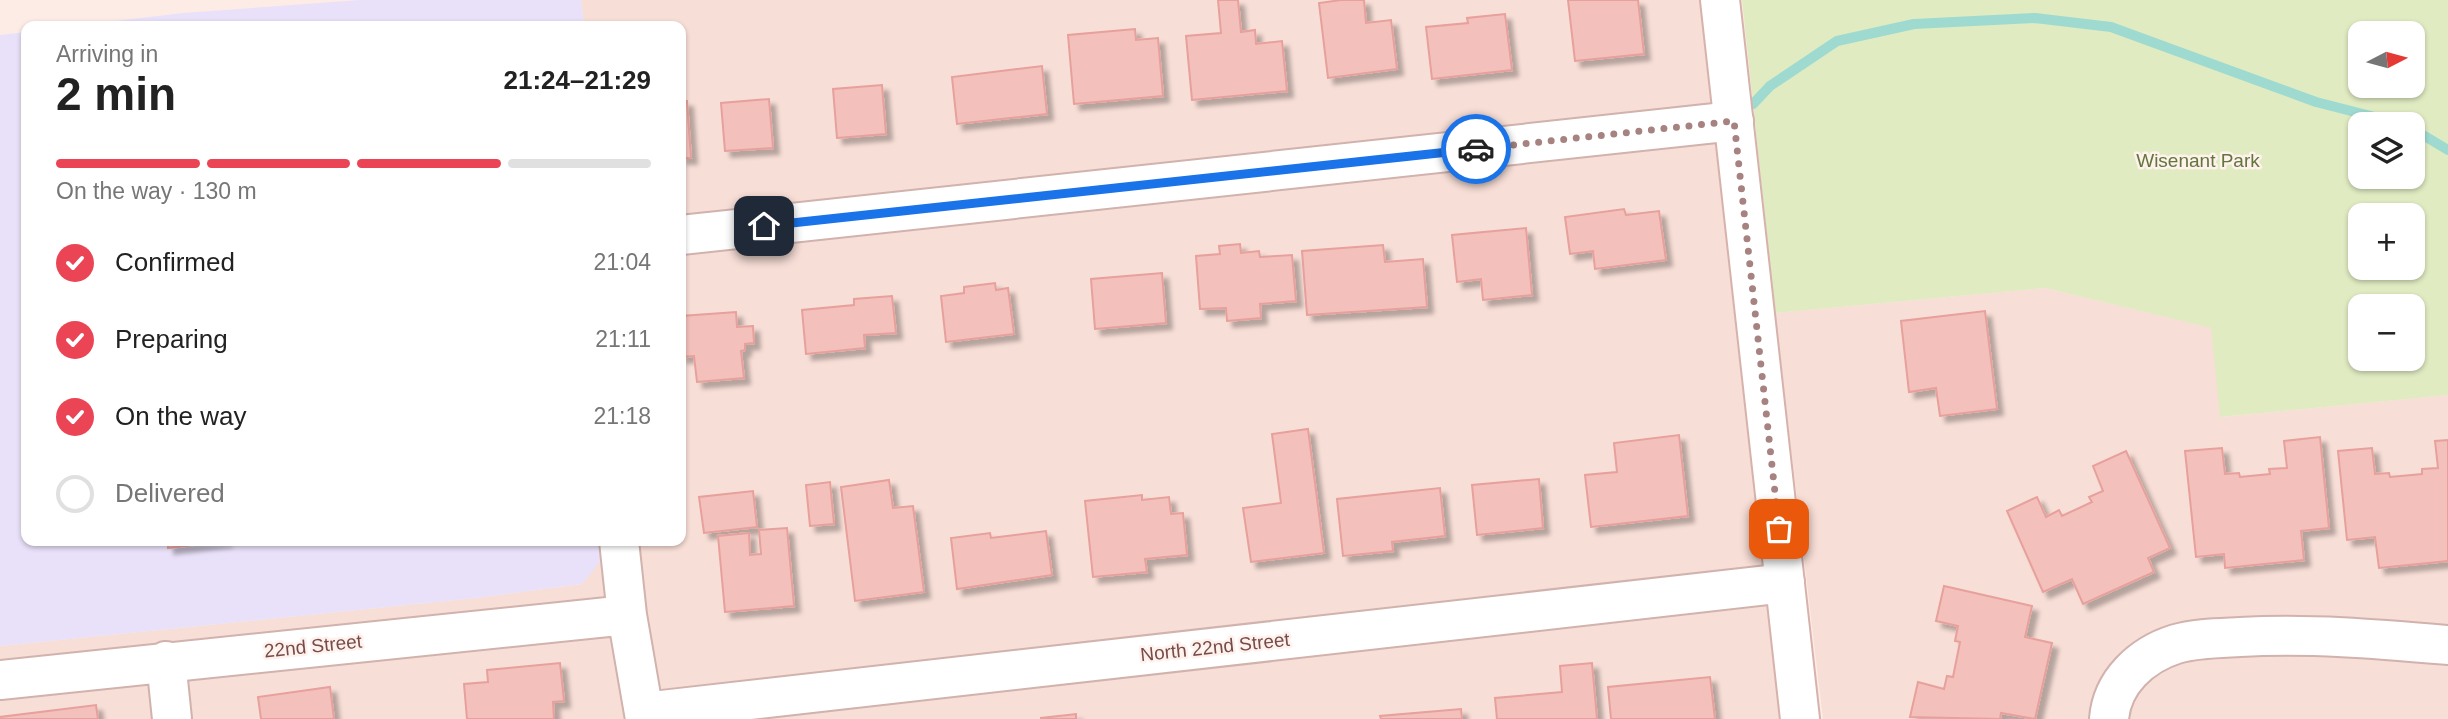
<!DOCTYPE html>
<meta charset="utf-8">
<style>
body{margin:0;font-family:Helvetica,sans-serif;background:#f6f6f6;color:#222;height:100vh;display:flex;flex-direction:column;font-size:26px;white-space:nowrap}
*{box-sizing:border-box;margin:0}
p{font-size:23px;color:#767676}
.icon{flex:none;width:38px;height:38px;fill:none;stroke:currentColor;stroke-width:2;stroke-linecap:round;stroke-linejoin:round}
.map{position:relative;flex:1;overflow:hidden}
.drawer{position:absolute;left:21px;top:21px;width:665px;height:525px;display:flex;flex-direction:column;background:#fff;border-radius:14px;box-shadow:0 2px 5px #0004}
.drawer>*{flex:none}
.needle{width:46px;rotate:84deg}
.tools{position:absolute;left:2348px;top:21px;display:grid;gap:14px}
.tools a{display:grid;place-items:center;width:77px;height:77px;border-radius:14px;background:#fff;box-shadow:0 2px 5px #0004;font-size:35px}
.pin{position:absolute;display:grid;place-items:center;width:60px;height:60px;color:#fff;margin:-30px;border-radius:14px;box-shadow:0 4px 10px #0006}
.courier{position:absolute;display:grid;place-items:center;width:70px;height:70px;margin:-35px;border:5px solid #1a73e8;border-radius:50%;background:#fff;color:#222;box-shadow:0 2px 9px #0007}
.overview em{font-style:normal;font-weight:600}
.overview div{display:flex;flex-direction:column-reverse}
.overview{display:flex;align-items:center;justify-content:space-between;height:119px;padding:0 35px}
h1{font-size:46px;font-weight:600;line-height:52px}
.bar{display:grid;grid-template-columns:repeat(4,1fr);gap:10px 7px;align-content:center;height:84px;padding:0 35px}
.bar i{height:9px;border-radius:5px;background:#e0e0e0}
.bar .active{background:#eb4555}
.bar p{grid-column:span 4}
ol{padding:0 35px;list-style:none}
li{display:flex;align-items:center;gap:21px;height:77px}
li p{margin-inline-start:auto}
li .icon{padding:7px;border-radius:50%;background:#eb4555;color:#fff;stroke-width:4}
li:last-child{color:#767676}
li i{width:38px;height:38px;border:4px solid #e0e0e0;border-radius:50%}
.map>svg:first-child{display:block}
</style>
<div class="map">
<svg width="2448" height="719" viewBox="0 0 2448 719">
<defs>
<filter id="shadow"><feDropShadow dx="6" dy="6" stdDeviation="2" flood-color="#0004"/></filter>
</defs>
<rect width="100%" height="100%" fill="#fdece5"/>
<!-- residential -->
<path fill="#f7ded6" d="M581 0H1704L1783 719H0V646L476 598 582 584 603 541H681V26H584Z
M2045 288 2212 328 2221 417 2448 395V719H1823L1775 313Z"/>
<!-- education -->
<path fill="#e9e1f9" d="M360 0H581L584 26H72L183 13Z
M26 32V541H603L599 563 582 584 476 598 0 646V35Z"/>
<!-- green -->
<path fill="#e0ebc2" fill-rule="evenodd" d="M1742 0H2448V395L2220 417 2211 328 2045 288 1775 313ZM2361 33H2413V86H2361ZM2361 124H2413V177H2361ZM2361 215H2413V268H2361ZM2361 306H2413V359H2361Z"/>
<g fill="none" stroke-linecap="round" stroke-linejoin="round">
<!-- stream -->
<path stroke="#9edad0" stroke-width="10" d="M1753 104 1770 86 1837 41 1914 24 2035 18 2111 27 2316 102 2402 124
M2413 129 2448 150"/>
</g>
<!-- building -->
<path fill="#f4c0bb" stroke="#e7a09b" stroke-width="2" filter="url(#shadow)" d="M1218 0H1238L1241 32 1255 30 1256 44 1282 41 1287 91 1192 100 1186 36 1221 33Z
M1341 0H1364L1366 23 1391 20 1397 69 1328 78 1319 3Z
M1568 0H1638L1644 54 1575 61Z
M1505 14 1512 70 1432 79 1426 27 1468 23 1467 18Z
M1135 29 1136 40 1158 38 1163 96 1074 104 1068 35Z
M1042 66 1047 114 957 124 952 77Z
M882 85 886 134 837 138 833 89Z
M769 99 773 148 725 151 721 103Z
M681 101H687L691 158H681Z
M1624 209 1626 215 1659 211 1666 260 1595 269 1593 251 1570 254 1565 217Z
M1526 228 1532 295 1483 300 1481 279 1457 282 1452 235Z
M1240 244 1241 253 1259 251 1260 257 1292 255 1296 301 1260 304 1261 318 1227 321 1226 308 1200 309 1196 256 1220 254 1219 246Z
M1383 245 1385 262 1423 259 1427 307 1307 315 1302 251Z
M1162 273 1166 323 1095 329 1091 279Z
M995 283 996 290 1008 288 1014 334 946 342 941 296 964 293V287Z
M892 296 896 333 864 335 865 348 806 354 802 310 854 305V299Z
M1985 311 1997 409 1940 416 1936 388 1909 392 1901 321Z
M736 312 737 327 753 326 754 343 745 344V350L741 351 744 378 697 382 694 356 681 357V316Z
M1308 429 1324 553 1251 562 1243 508 1281 503 1272 434Z
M1679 435 1688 516 1591 527 1585 475 1617 472 1614 443Z
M2320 437 2329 528 2301 531 2304 560 2225 568 2224 554 2196 557 2185 451 2222 448 2225 474 2239 473 2240 477 2270 474 2269 469 2287 468 2284 441Z
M2448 440V561L2379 568 2375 537 2347 540 2338 451 2372 448 2375 474 2389 473 2390 477 2422 474V469L2438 468 2435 441Z
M2126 451 2170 548 2148 558 2154 572 2083 604 2072 579 2043 592 2007 511 2037 497 2046 517 2059 510 2062 516 2092 502 2089 497 2103 491 2093 466Z
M1539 479 1543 528 1477 535 1472 485Z
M889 480 893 508 913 506 924 592 855 601 841 487Z
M830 482 834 524 810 526 806 485Z
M1440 488 1445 536 1392 542 1393 551 1343 556 1337 499Z
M753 491 757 527 704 533 699 497Z
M1142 495V500L1169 497 1171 514 1183 513 1187 555 1145 559 1147 572 1093 577 1085 501Z
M787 528 794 606 725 612 718 536 749 533 750 555 761 554 759 530Z
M1046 531 1052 575 957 589 951 538 990 533 991 538Z
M168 541H227L168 548Z
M1944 586 2032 606 2025 637 2052 643 2035 719 2001 713 2000 719 1910 717 1918 682 1944 689 1947 676 1953 677 1960 642 1955 641 1958 626 1936 621Z
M560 663 564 701 553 702 554 719H467L464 684 488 682 487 670Z
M1592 663 1597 719H1497L1495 698 1562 692 1560 666Z
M1710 677 1715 719H1611L1608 687Z
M330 687 334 719H261L258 697Z
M96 705 98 719H0V717Z
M1461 709 1462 719H1381L1380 716Z
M1076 714V719H1041V718Z"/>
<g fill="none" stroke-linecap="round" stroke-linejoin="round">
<!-- minor casing -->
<g stroke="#d1b2ad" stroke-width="42">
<path id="minor" d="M681 235 1734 121
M619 541 627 615 645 719
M166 661 172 719
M0 680 627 615
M644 712 1785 583
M2109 719C2112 682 2141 655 2176 644 2196 638 2219 638 2240 637 2309 633 2378 639 2448 645"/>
</g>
<!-- secondary casing -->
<g stroke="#d7b2ac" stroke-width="42">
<path id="secondary" d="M1720 0 1800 719"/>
</g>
<!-- minor -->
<use href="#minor" stroke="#fff" stroke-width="38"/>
<!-- secondary -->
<use href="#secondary" stroke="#fff" stroke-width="38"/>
</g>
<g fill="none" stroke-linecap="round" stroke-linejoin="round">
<!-- done -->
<path stroke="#a68380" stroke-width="7" stroke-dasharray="0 12.6" d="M1476 149 1734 121 1779 529"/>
<!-- route -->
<path stroke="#1a73e8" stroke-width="9" d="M764 226 1476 149"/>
</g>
<g text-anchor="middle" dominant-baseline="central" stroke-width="5" stroke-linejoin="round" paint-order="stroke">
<!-- park labels -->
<g font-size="19" fill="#61773d" stroke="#fff1ec">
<text x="2198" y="160">Wisenant Park</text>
</g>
<!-- street labels -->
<g font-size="19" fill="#774b49" stroke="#fff1ec">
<text transform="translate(313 646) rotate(-6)">22nd Street</text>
<text transform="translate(1215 647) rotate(-6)">North 22nd Street</text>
</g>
</g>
</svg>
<div class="tools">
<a><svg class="needle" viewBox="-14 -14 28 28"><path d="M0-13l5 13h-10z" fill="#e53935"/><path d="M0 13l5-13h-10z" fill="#767676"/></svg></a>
<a><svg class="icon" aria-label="layers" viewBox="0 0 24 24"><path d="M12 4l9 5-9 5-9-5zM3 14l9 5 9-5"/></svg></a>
<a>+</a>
<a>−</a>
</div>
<div class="pin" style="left:1779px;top:529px;background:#ea580c"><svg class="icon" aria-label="bag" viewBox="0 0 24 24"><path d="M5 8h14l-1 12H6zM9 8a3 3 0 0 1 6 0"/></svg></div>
<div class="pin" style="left:764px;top:226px;background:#1f2937"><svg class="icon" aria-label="home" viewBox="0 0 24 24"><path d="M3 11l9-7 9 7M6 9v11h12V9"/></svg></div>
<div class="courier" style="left:1476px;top:149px"><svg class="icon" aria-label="car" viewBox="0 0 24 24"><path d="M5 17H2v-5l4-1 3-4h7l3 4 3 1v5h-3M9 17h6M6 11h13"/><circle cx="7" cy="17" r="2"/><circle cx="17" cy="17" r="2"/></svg></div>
<section class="drawer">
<div class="overview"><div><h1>2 min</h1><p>Arriving in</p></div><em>21:24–21:29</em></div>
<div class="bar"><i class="active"></i><i class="active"></i><i class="active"></i><i></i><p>On the way · 130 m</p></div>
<ol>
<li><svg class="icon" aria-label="check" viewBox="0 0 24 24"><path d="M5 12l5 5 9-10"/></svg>Confirmed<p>21:04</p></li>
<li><svg class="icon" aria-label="check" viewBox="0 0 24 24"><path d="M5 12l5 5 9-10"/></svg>Preparing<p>21:11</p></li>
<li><svg class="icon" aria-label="check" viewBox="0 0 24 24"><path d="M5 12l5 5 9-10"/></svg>On the way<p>21:18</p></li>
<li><i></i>Delivered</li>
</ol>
</section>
</div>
